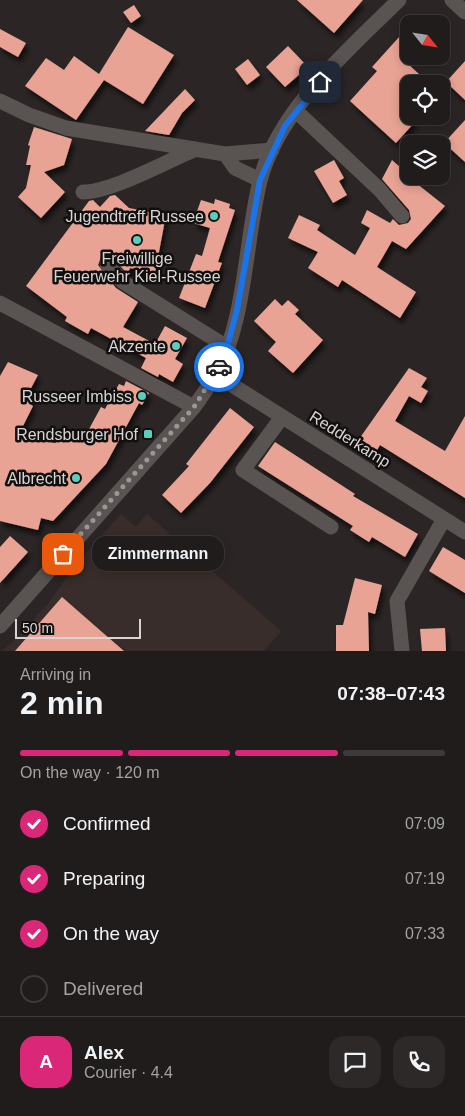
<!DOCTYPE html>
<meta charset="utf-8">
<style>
body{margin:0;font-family:Arial,sans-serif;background:#2d2929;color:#f1f3f6;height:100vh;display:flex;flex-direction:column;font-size:19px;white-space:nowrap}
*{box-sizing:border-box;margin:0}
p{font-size:16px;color:#a2a1a3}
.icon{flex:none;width:28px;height:28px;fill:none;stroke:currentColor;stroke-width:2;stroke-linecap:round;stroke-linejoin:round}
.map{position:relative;height:651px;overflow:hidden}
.sheet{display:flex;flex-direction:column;background:#201c1c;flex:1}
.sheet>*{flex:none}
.needle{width:32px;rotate:120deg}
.tools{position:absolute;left:400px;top:15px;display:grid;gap:10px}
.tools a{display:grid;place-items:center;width:50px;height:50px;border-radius:10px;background:#201c1c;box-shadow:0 2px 12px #0003,0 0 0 1px #3d3a3b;font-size:25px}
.scale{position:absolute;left:15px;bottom:12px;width:126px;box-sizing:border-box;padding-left:5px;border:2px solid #d8d4d4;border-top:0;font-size:14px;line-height:18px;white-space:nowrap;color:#d8d4d4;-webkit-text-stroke:4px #12100f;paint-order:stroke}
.pin{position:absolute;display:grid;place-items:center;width:42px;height:42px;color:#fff;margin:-21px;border-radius:10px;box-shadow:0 2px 8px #0006}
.courier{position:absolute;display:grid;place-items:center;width:50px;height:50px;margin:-25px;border:4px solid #1a73e8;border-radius:50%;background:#fff;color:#222;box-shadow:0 1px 6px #0007}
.bubble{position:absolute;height:35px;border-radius:15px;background:#201c1c;box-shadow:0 2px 12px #0003,0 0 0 1px #3d3a3b;font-size:16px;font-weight:700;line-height:35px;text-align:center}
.head em{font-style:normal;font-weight:700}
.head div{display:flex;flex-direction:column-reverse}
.head{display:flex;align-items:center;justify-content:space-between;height:85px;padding:0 20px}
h1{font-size:32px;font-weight:700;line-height:38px}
.bar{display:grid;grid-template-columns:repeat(4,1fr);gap:8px 5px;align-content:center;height:60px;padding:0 20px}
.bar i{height:6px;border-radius:4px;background:#3d3a3b}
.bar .active{background:#db2777}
.bar p{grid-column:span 4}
.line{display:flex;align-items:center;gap:12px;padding:0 20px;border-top:1px solid #3d3a3b}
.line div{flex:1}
.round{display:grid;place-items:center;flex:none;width:52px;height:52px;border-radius:15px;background:#2d2929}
ol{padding:0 20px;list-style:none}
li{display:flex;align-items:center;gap:15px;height:55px}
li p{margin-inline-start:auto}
li .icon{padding:5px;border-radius:50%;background:#db2777;color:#fff;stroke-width:4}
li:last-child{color:#a2a1a3}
li i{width:28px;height:28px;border:2px solid #3d3a3b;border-radius:50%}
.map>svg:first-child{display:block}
</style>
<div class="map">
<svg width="465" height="651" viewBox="0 0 465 651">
<defs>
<filter id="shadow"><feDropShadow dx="3" dy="5.5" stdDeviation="2.5" flood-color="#0009"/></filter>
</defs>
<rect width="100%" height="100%" fill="#2b2625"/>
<!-- built -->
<path fill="#382d2a" d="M121 514 136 527 147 514 281 631 264 651H2L20 635 50 601 77 563Z"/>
<!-- building -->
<path fill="#e8a394" filter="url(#shadow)" d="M297 0H363L334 33Z
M134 5 141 16 131 23 123 12Z
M409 26 408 64 430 84H409V117L414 123 396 143 350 101 377 71 372 67Z
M128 27 174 55 143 104 104 80 76 120 25 86 46 58 64 70 74 56 99 74Z
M0 29 26 43 18 57 0 47Z
M288 46 308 67 285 87 266 67Z
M248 59 260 75 247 85 235 69Z
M465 61V100L446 82Z
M185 89 195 100 182 113 169 135 145 131Z
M465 120V162L444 143Z
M34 127 72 139 64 165 44 172 65 192 41 218 18 197 26 188 31 165H26L30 146 28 145Z
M334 160 344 178 339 181 347 195 333 203 314 171Z
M392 160 417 182 416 183 445 206 406 249 392 241 377 267 416 292 400 318 342 280 338 287 308 268 318 252 288 238 299 215 320 225 317 230 355 255 370 228 361 223 367 210 390 223 393 219 399 225 408 223 411 219 409 210 382 179Z
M115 195 129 208 166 215 155 273 130 268 128 274 109 255 101 257 98 265 116 288 138 302 123 327 155 344 165 326 187 338 175 359 183 364 173 382 159 374 158 377 141 368 146 358 91 328 88 334 65 321 67 317 26 286 89 201 93 200 100 207 110 196Z
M215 199 230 204 229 208 235 210 218 262 222 263 205 308 179 298 196 254 202 256 210 228 193 223 201 200 214 204Z
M275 299 282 306 288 300 299 310 295 314 323 340 293 373 268 351 276 342 254 321Z
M8 362 38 375 30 390 35 393 30 404 33 406 18 436 56 443 57 438 82 442 101 407 105 409 119 384 124 386 126 381 149 393 142 405 139 403 106 464 53 521 41 518 38 530 0 521V376Z
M409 368 427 378 421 387 428 391 421 403 409 396 395 421 445 451 465 416V498L380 445 376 452 357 442Z
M230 408 254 427 210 483 181 513 162 495 189 466 186 464Z
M275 442 355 494 353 496 418 534 405 557 372 537 369 542 350 530 353 526 258 466Z
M10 536 28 552 0 583V547Z
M443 547 465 560V593L429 571Z
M355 578 382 585 375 614 368 612 369 651H336V625H343Z
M62 597 102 632 124 651H15Z
M445 628 446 651H422L420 629Z"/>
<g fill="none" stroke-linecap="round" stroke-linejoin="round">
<!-- minor -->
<path stroke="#595352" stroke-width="15" d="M452 0 465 12
M0 101 29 115 66 128 225 154 272 150
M296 111 380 190 402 216
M225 154 235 168 260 180
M83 192C112 192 167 161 196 149
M107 264 123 282 227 347
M0 303 194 407
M216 375 465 532
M282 417 243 470 331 527
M0 626 194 407C201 397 209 386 215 376 246 322 245 241 260 181 278 110 349 49 399 0
M402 651 397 601 444 519"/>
</g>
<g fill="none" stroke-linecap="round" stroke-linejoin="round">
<!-- done -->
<path stroke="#9b9797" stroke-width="5" stroke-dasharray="0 9" d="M63 554 194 407 219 367"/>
<!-- route -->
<path stroke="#1a73e8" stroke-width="6" d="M219 367 227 347 237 310 260 180 285 126 320 82"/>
</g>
<!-- markers -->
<g fill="#5acebc" stroke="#12100f" stroke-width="2">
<circle cx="214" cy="216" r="5"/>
<circle cx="137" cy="240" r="5"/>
<circle cx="176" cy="346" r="5"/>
<circle cx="142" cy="396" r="5"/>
<rect x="143" y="429" width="10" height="10" rx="2.5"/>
<circle cx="76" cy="478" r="5"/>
</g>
<g text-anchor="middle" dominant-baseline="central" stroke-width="5" stroke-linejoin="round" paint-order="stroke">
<!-- poi labels -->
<g font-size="16" fill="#d8d4d4" stroke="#12100f" text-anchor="end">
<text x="204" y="216">Jugendtreff Russee</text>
<text x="137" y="258" text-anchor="middle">Freiwillige<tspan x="137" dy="18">Feuerwehr Kiel-Russee</tspan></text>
<text x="166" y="346">Akzente</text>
<text x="132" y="396">Russeer Imbiss</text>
<text x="138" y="434">Rendsburger Hof</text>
<text x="66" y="478">Albrecht</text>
</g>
<!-- street labels -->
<g font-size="16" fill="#d8d4d4" stroke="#12100f">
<text transform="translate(350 439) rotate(32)">Redderkamp</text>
</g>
</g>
</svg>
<div class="tools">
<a><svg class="needle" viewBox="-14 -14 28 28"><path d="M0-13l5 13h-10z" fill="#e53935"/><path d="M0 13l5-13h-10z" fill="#a2a1a3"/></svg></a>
<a><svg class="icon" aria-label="locate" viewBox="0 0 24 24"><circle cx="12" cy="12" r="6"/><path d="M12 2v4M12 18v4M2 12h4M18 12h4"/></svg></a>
<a><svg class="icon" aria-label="layers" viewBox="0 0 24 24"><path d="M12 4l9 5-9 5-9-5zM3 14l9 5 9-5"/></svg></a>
</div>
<div class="scale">50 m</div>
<div class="pin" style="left:63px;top:554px;background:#ea580c"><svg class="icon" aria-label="bag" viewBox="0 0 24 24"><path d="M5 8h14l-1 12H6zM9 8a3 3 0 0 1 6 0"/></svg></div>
<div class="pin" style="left:320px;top:82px;background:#1f2937"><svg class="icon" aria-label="home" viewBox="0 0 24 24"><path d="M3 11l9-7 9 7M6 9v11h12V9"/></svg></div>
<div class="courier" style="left:219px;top:367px"><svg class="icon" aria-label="car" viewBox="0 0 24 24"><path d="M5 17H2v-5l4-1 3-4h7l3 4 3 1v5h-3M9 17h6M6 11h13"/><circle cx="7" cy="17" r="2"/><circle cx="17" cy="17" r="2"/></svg></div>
<div class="bubble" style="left:92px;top:536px;width:132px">Zimmermann</div>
</div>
<section class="sheet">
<div class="head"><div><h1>2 min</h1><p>Arriving in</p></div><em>07:38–07:43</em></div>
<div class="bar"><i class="active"></i><i class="active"></i><i class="active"></i><i></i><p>On the way · 120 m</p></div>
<ol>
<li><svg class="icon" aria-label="check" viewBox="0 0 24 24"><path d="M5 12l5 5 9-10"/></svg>Confirmed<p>07:09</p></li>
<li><svg class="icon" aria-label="check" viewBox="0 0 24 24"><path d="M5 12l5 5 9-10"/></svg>Preparing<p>07:19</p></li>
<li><svg class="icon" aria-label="check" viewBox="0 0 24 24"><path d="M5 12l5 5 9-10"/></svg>On the way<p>07:33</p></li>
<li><i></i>Delivered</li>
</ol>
<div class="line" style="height:90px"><b class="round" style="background:#db2777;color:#fff">A</b><div><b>Alex</b><p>Courier · 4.4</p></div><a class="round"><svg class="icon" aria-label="chat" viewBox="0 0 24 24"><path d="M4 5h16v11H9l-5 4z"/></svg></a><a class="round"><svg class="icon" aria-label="phone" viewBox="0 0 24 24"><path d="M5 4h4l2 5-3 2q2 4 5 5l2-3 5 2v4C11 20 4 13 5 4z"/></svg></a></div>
</section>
